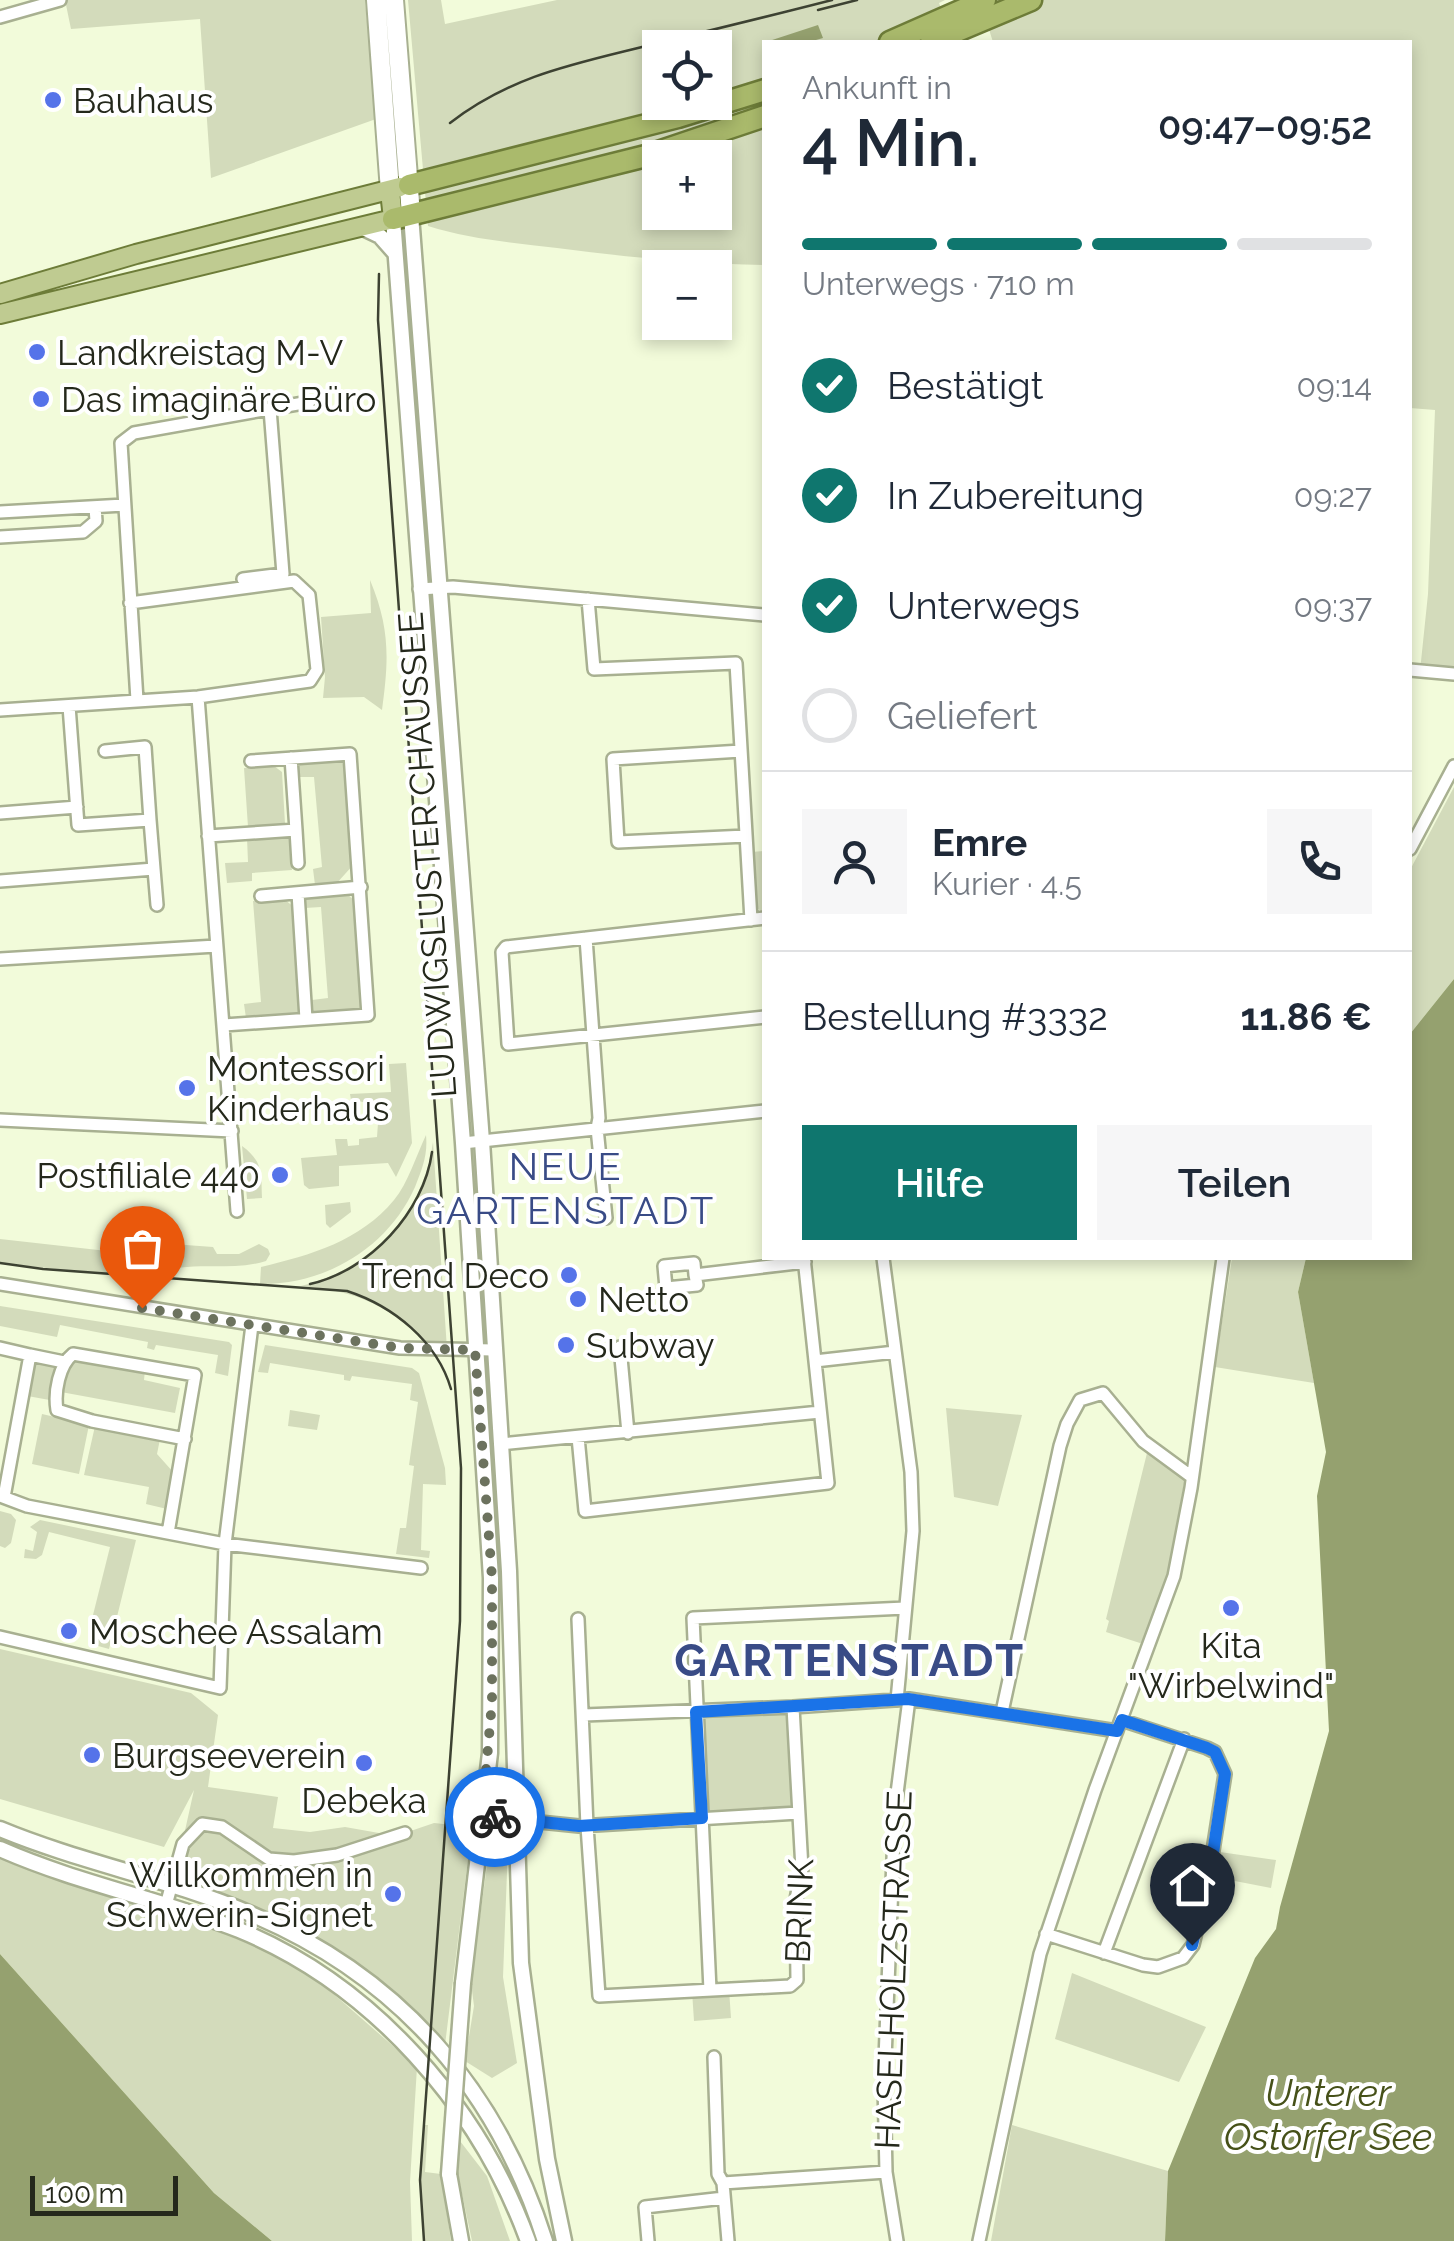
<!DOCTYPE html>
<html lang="de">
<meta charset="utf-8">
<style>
body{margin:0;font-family:Raleway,sans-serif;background:#f6f6f7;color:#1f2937;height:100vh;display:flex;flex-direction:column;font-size:38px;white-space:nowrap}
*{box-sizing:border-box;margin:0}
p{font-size:32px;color:#747a83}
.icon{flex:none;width:55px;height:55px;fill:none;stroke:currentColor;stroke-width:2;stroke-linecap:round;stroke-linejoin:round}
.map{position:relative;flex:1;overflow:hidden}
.details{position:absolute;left:762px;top:40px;width:650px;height:1220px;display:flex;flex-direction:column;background:#fff;border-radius:0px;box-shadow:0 5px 15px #0003}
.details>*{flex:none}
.fabs{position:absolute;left:642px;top:30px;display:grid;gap:20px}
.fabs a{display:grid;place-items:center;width:90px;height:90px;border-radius:0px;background:#fff;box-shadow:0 5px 15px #0003;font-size:50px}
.scale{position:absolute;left:30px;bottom:25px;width:148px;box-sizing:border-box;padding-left:10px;border:5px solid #24281b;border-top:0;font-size:28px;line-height:35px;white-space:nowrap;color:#24281b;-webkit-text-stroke:8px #fff;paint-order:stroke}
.pin{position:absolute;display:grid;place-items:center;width:85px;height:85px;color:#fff;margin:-102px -42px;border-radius:50% 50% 50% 0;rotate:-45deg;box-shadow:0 0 10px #0007}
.pin .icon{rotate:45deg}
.courier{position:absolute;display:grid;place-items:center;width:100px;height:100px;margin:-50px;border:8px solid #1a73e8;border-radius:50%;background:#fff;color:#222;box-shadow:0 2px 12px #0007}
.overview em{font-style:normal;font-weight:600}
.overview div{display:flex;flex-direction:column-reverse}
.overview{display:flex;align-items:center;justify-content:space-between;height:170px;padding:0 40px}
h1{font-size:65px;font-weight:600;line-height:75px}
.bar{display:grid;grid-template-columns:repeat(4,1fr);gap:15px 10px;align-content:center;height:120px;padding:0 40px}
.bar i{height:12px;border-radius:8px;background:#e0e1e3}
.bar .on{background:#0f766e}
.bar p{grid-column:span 4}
.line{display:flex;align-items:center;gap:25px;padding:0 40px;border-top:2px solid #e0e1e3}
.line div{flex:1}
.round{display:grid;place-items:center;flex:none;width:105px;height:105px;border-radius:0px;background:#f6f6f7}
ol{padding:0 40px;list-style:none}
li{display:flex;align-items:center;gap:30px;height:110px}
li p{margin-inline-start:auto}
li .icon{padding:10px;border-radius:50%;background:#0f766e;color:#fff;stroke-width:4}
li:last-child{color:#747a83}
li i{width:55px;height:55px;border:5px solid #e0e1e3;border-radius:50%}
.action{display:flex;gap:20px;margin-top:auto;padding:20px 40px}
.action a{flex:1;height:115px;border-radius:0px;background:#0f766e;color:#fff;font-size:40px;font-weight:600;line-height:115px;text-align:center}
.action a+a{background:#f6f6f7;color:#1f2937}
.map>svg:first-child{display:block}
</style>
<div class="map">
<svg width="1454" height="2241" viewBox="0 0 1454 2241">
<rect width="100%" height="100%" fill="#f2fbda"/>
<!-- green -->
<path fill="#d3dbbb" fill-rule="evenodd" d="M65 0H365L376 119 211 178 200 19 71 29Z
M408 0H441L445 24 557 0H945L939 3 953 41 957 42H765V265C695 264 627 257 557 248 514 243 469 239 428 226ZM660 48H715V102H660ZM660 158H715V212H660Z
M1031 0H1454V674L1420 671 1428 594 1435 410 1410 408V42H993L985 17Z
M370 580C390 628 389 659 382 710L364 697 323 698 325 677 321 617 371 613Z
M337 759 346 766 354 864 336 884 315 885 313 869 322 867 314 777H297L296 763Z
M274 766 282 772 285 824 248 827 244 768Z
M1454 787V979L1410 1034V870Z
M289 835 292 870 252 873V881L227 883 225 863 248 862 247 838Z
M765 851V912L763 913 755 906 751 852Z
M347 894 356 902 363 1006 356 1011 313 1013 312 1000 328 998 321 907 305 908 304 897Z
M284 899 295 908 301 1014 246 1018 244 1004 261 1002 253 901Z
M406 1063 412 1143 396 1177 388 1163 339 1166V1186L309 1189 304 1185 301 1158 337 1155 335 1139H347L348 1146 359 1145V1139L377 1137 378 1123 369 1103 351 1100 350 1094 391 1092 389 1064Z
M426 1135C428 1155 422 1169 415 1187 388 1248 325 1285 260 1284L261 1267C311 1255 360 1241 394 1200 408 1183 416 1156 426 1135Z
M433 1142 447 1349H430C395 1307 355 1290 301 1286 370 1270 424 1213 433 1142Z
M242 1146C264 1162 261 1175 262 1198L247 1199Z
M350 1202 351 1212 330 1228 326 1224 325 1205Z
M0 1239 116 1252 118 1240 213 1247 217 1254H239L259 1244 268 1249 270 1254 266 1261C240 1269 214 1265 187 1267 163 1269 142 1269 117 1267L111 1275 0 1263Z
M1232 1258H1306L1298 1292 1314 1383 1215 1367Z
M0 1306 229 1342 232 1345 228 1376 215 1373 218 1355 156 1345 154 1350 147 1348 148 1342 60 1325 57 1337 0 1326Z
M265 1345 412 1368 419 1373 445 1468 446 1485 423 1484 421 1550 430 1551 429 1558 396 1554 400 1528H406L414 1466 409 1465 418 1402 410 1400 412 1384 352 1376 350 1381 344 1380V1375L270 1363 268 1373 258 1372Z
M30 1355 64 1362 55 1401 22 1395Z
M75 1358 145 1370 144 1380 180 1388 175 1413 61 1392 67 1363Z
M946 1408 1022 1415 998 1506 954 1497Z
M290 1410 320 1415 317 1430 288 1426Z
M42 1414 89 1425 79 1474 32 1464Z
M95 1426 160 1439 157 1454 174 1473 167 1509 146 1504 149 1487 84 1475Z
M1149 1445 1186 1473 1167 1576 1143 1644 1106 1632 1109 1621 1106 1619Z
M0 1511 11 1514 16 1520 11 1543 5 1548 0 1546Z
M40 1520 136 1540 109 1649 91 1644 95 1629 90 1627 110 1547 49 1532 42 1555 36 1559 24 1558 25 1549 33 1551 37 1532 30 1527Z
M0 1649 191 1693 218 1715 208 1787 278 1797 273 1828 310 1832 345 1827 396 1836 434 1823 472 1827 444 2053 358 1972 196 1895 193 1875 176 1871 194 1790 164 1847 0 1799Z
M793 1707 798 1813 702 1818 696 1712Z
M490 1843 508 1846 503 1977 517 2063 492 2078 465 2061 474 2006 471 1983Z
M0 1849 166 1905 288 1954 417 2067 410 2182 412 2241H272L214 2193 0 1954Z
M1213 1851 1276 1860 1271 1888 1209 1876Z
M1072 1973 1206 2027 1179 2082 1055 2039Z
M729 1989 731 2018 694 2021 692 1991Z
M424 2125H428L425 2172 441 2174 451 2241H424L420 2180Z
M1012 2125 1168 2171 1165 2241H991Z
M460 2141 487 2176 510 2241H472L458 2175Z"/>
<!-- water -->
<path fill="#95a16f" d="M818 25 823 38 809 42H765V48L763 43Z
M1454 979V2241H1165L1168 2171 1255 1958 1276 1929 1280 1907 1329 1731 1317 1496 1326 1452 1298 1292 1306 1258H1410V1034Z
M0 1954 214 2193 272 2241H0Z"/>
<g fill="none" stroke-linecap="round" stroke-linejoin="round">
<!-- minor casing -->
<g stroke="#a8b091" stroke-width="16">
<path id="minor" d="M0 17 60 0
M0 512 124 505
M0 537 83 532 96 521 95 507
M243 579 283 574 270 409
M419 589 453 587 765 615
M588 599 594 669 736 663 751 920
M1410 670 1454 674
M198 697 237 1211
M137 700 121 443 134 433 309 402
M0 710 198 697 310 681 317 670 309 595 294 581 130 603
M105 751 145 747 150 820
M741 751 613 759 618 842 746 836
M0 813 77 807
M296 830 298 863
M208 836 296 830 291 758
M1410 849 1454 766
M154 869 157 905
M0 881 154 869 150 820 78 825 69 706
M298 893 306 1019
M261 896 361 887
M765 918 506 947 502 952 508 1044 765 1017
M586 938 599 1118 597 1128 606 1218
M0 959 216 946
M224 1025 368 1015 350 754 251 761
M0 1120 232 1131
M463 1143 765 1111
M883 1258 911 1472 913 1531 897 1700
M695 1275 697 1285 666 1288 664 1266 694 1263 695 1275 805 1262
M0 1284 400 1348 494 1350
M620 1347 628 1433
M0 1348 30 1355
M815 1361 895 1352
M578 1437 585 1511 828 1483 804 1258
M500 1444 820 1412
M0 1496 27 1506 225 1544 421 1568
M4 1497 30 1355 64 1362
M168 1533 195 1375 73 1354C59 1365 54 1392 57 1410L92 1421 185 1439
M578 1619 587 1826 599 1996 790 1986 797 1980 796 1899 802 1869 793 1707 909 1699 1117 1731
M0 1637 220 1688 225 1544 252 1325
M1002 1712 1060 1446 1067 1424 1080 1400 1103 1393 1143 1441 1192 1477
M584 1715 793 1707
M482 1816 579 1826 798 1813
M166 1905 183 1844 202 1824 222 1827 269 1859 294 1861 337 1855 405 1833
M1046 1934 1143 1965 1158 1967 1183 1958 1193 1945 1209 1876 1225 1774 1215 1752 1207 1748 1121 1720
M1104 1953 1184 1739
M710 1990 693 1618 905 1608
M714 2057 718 2174 723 2183 728 2241
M723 2183 886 2172
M648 2241 645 2207 724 2198
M897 2241 886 2172 884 2084 895 1809 909 1699
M979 2241 1040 1954 1095 1790 1174 1576 1191 1488 1223 1258"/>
</g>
<!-- tertiary casing -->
<g stroke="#a8b091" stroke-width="19">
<path id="tertiary" d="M411 215 482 1141 509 1571 521 1963 547 2159 564 2241
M393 219 463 1143 491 1578 490 1753 463 1983
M361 227 380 236 395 253
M0 1829C82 1863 170 1879 251 1914 399 1976 497 2089 545 2241
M0 1849C77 1883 160 1899 239 1930 373 1985 479 2106 528 2241
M449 2174 461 2241"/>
</g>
<!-- secondary casing -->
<g stroke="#a8b091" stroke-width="22">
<path id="secondary" d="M376 0 390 191
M394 0 411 215"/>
</g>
<!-- primary casing -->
<g stroke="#6d7c38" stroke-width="22">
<path id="primary" d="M0 294 136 254 400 187
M0 314 393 219 390 191"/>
</g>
<!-- trunk casing -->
<g stroke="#6d7c38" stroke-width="25">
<path id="trunk" d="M890 42 985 0
M931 42 1031 0
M409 185 678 117 765 90
M393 219 646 156 765 116"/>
</g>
<!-- minor -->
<use href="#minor" stroke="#fff" stroke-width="11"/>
<!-- tertiary -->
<use href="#tertiary" stroke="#fff" stroke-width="14"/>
<!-- secondary -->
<use href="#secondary" stroke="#fff" stroke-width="18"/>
<!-- primary -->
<use href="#primary" stroke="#bfcb91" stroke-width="18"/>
<!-- trunk -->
<use href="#trunk" stroke="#aaba6c" stroke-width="20"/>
<!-- tram -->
<path stroke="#3d4232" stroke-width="2.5" d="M818 10 857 0
M450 123C515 73 580 63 658 43 716 29 774 15 832 0
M379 274 378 320 461 1468 460 1621 420 2180 424 2241
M0 1263 43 1269 347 1291C393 1306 437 1341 451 1389
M310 1284C369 1271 424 1212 432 1152"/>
<!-- tertiary-bridge casing -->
<g stroke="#a8b091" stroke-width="19" stroke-linecap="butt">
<path id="tertiary-bridge" d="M449 2174 463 1983"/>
</g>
<!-- tertiary-bridge -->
<use href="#tertiary-bridge" stroke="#fff" stroke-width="14"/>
</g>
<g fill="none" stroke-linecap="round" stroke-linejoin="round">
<!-- done -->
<path stroke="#6c725e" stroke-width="10" stroke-dasharray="0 18" d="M142 1308 400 1348 475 1350 492 1578V1702L482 1816 495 1817"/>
<!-- route -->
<path stroke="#1a73e8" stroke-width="12" d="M495 1817 579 1826 702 1818 696 1712 908 1699 1117 1731 1122 1720 1207 1748 1215 1752 1225 1774 1211 1866 1192 1945"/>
</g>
<!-- markers -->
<g fill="#5573e9" stroke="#fff" stroke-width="4">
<circle cx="53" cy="100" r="10"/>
<circle cx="37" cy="352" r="10"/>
<circle cx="41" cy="399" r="10"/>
<circle cx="187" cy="1088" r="10"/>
<circle cx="280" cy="1175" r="10"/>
<circle cx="569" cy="1275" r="10"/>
<circle cx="578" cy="1299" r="10"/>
<circle cx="566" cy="1345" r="10"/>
<circle cx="1231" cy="1608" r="10"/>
<circle cx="69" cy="1631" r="10"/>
<circle cx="92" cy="1755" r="10"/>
<circle cx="364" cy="1763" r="10"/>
<circle cx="393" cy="1894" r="10"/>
</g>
<g text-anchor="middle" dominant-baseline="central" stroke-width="8" stroke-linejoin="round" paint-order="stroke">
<!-- poi labels -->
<g font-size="35" fill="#24281b" stroke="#fff" text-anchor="start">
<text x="73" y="100">Bauhaus</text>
<text x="57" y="352">Landkreistag M-V</text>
<text x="61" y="399">Das imaginäre Büro</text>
<text x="207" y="1068">Montessori<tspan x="207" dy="40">Kinderhaus</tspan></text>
<text x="260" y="1175" text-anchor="end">Postfiliale 440</text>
<text x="549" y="1275" text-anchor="end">Trend Deco</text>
<text x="598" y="1299">Netto</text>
<text x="586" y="1345">Subway</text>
<text x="89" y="1631">Moschee Assalam</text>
<text x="1231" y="1645" text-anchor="middle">Kita<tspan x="1231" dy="40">"Wirbelwind"</tspan></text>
<text x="112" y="1755">Burgseeverein</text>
<text x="364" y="1800" text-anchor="middle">Debeka</text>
<text x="373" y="1874" text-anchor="end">Willkommen in<tspan x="373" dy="40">Schwerin-Signet</tspan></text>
</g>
<!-- street labels -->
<g font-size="35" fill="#24281b" stroke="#fff">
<text transform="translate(427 855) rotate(-94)">LUDWIGSLUSTER CHAUSSEE</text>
<text transform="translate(799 1911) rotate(-88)">BRINK</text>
<text transform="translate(893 1970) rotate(-88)">HASELHOLZSTRASSE</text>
</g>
<!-- neighbourhood labels -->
<g font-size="38" letter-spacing="2.5" fill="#394b86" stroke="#fff">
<text x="566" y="1166">NEUE<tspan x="566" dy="44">GARTENSTADT</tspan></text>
</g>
<!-- water labels -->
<g font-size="38" font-style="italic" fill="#465119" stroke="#fff">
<text x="1328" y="2092">Unterer<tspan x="1328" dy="44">Ostorfer See</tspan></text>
</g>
<!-- district labels -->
<g font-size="45" font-weight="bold" letter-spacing="2.5" fill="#394b86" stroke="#fff">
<text x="850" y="1660">GARTENSTADT</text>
</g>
</g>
</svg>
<div class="fabs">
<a><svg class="icon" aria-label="locate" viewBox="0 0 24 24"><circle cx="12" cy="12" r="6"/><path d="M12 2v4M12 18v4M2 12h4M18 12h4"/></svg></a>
<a>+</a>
<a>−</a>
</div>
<div class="scale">100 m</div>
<div class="pin" style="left:142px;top:1308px;background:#ea580c"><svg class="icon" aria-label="bag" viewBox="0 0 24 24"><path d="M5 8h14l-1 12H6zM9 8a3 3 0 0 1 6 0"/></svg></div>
<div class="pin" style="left:1192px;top:1945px;background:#1f2937"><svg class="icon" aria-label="home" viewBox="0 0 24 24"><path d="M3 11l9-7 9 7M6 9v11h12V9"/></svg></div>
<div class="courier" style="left:495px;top:1817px"><svg class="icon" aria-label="bike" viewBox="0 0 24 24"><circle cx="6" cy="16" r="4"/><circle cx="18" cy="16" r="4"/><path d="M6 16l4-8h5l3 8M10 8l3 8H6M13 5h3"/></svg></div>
<section class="details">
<div class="overview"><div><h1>4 Min.</h1><p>Ankunft in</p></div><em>09:47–09:52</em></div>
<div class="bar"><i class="on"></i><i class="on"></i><i class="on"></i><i></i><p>Unterwegs · 710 m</p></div>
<ol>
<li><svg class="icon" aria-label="check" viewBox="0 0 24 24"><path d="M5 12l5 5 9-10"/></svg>Bestätigt<p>09:14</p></li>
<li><svg class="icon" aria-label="check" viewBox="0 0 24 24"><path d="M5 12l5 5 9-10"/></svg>In Zubereitung<p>09:27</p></li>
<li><svg class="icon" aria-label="check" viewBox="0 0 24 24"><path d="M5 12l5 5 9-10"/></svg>Unterwegs<p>09:37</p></li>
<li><i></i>Geliefert</li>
</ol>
<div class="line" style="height:180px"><a class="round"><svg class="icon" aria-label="person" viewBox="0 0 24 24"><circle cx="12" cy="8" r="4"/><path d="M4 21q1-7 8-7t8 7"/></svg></a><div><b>Emre</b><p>Kurier · 4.5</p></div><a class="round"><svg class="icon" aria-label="phone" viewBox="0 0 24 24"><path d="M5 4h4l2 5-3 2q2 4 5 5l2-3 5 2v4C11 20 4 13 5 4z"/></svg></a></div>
<div class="line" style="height:130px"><div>Bestellung #3332</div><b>11.86 €</b></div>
<div class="action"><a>Hilfe</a><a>Teilen</a></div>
</section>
</div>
